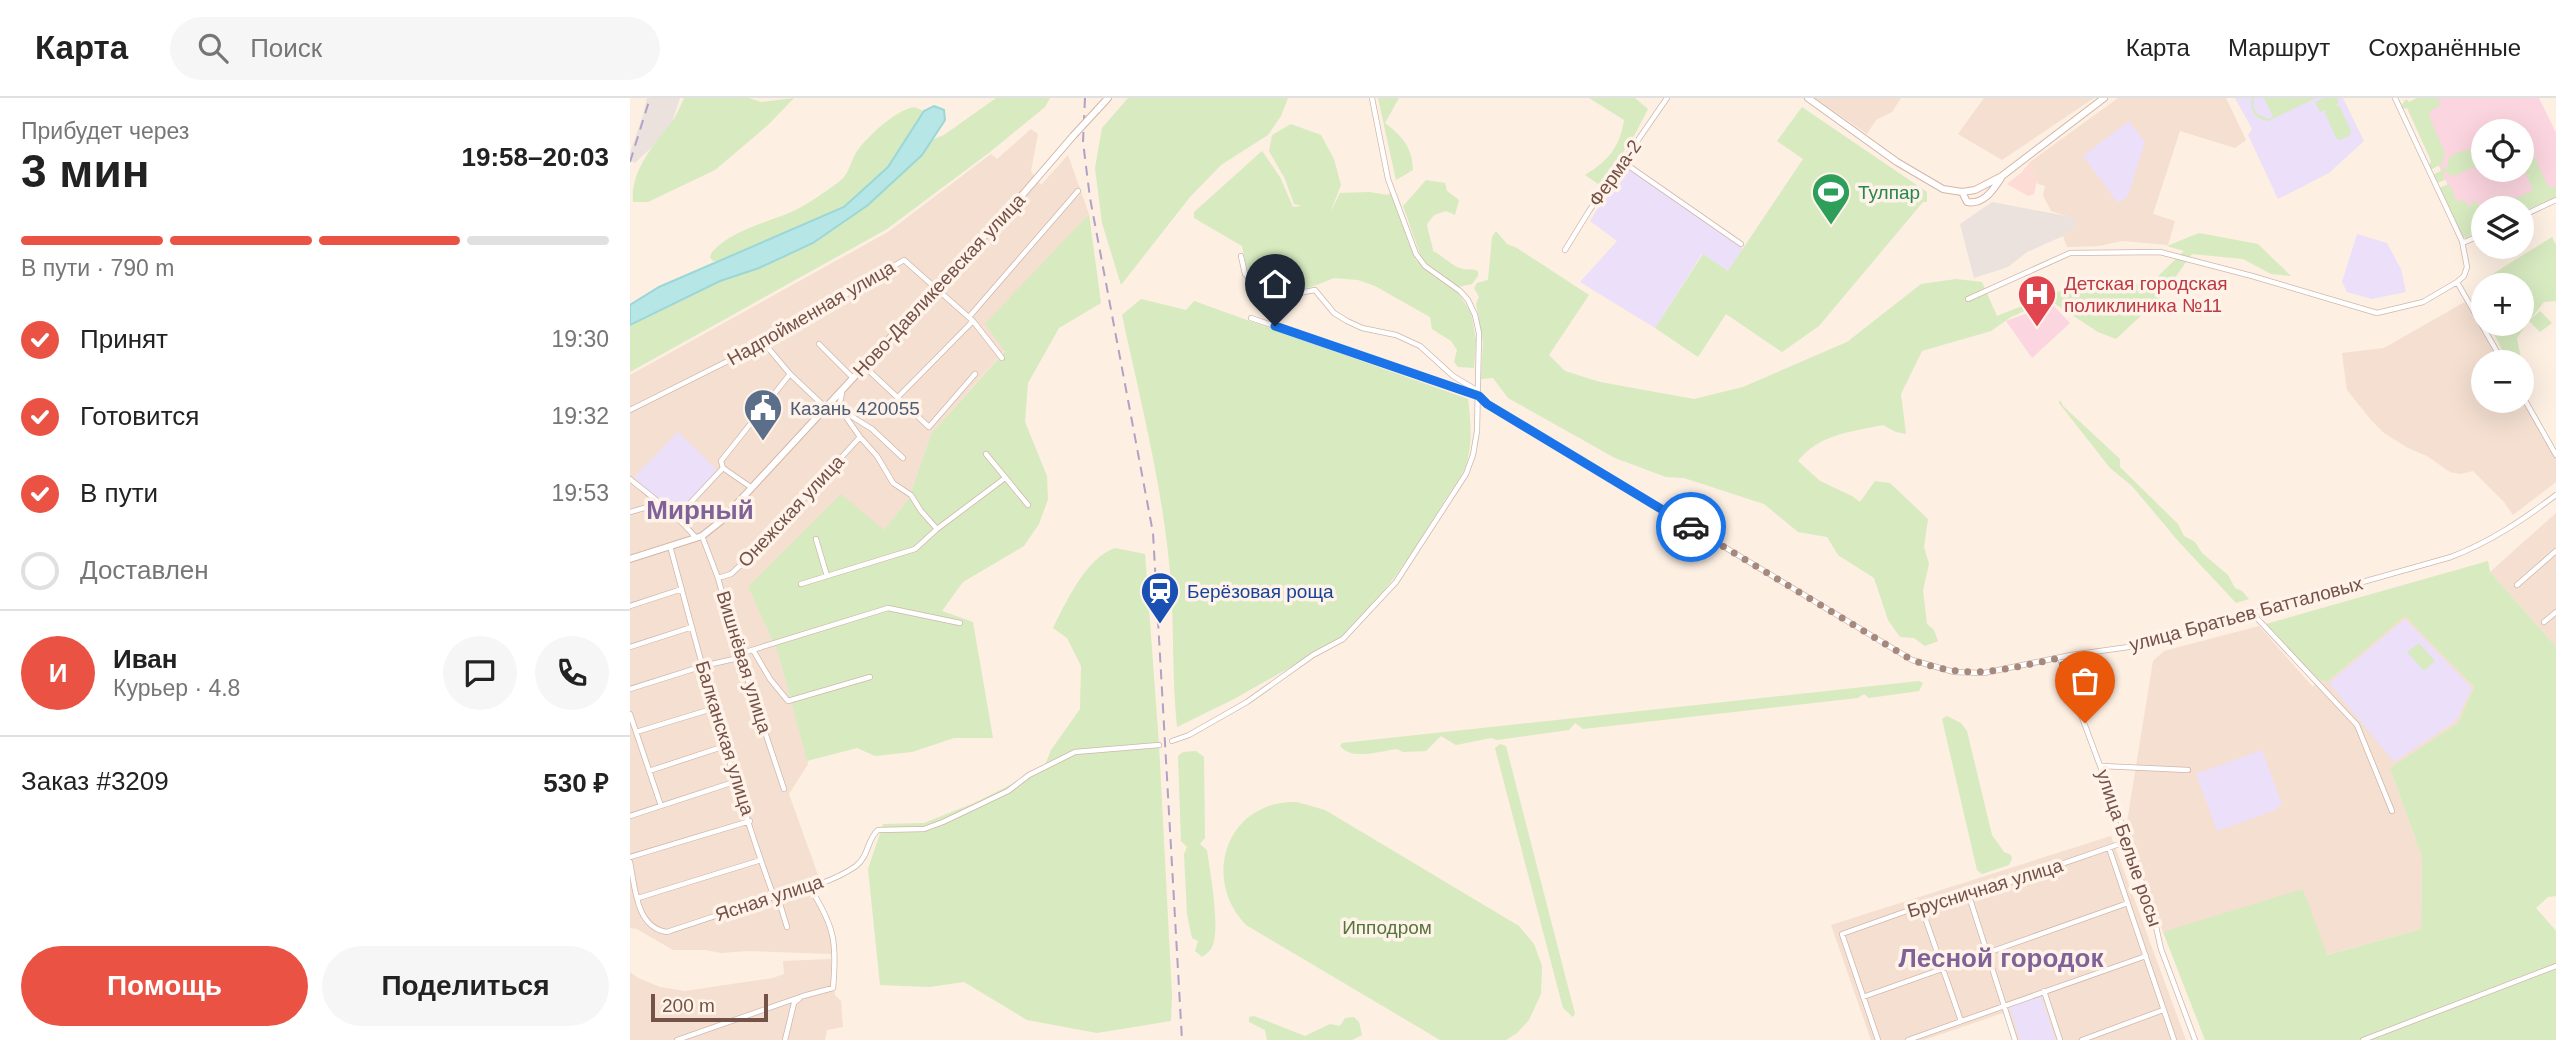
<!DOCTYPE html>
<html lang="ru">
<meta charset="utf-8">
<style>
body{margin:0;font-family:Helvetica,sans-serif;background:#f6f6f6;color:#222;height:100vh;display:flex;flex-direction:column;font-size:26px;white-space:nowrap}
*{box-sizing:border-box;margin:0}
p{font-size:23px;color:#767676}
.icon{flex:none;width:38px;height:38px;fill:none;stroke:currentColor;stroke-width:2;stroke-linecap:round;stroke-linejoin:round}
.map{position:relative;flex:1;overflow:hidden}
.sheet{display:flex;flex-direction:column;background:#fff;width:630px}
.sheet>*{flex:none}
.tools{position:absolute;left:1841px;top:21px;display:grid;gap:14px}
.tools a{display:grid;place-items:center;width:63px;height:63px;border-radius:50%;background:#fff;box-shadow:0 7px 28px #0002;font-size:35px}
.scale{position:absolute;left:21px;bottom:18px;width:117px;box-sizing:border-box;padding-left:7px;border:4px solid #755248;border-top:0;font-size:19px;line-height:24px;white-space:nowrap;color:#755248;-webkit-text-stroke:5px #fff3e9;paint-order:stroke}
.pin{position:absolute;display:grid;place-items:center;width:60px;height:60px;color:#fff;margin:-72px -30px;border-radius:50% 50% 50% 0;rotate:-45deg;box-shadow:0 0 7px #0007}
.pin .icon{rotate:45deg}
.courier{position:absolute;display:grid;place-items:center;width:70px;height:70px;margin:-35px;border:5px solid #1a73e8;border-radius:50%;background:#fff;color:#222;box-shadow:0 2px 9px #0007}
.summary em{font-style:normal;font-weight:800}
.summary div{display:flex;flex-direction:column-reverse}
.summary{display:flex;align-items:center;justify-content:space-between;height:119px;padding:0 21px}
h1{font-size:46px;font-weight:800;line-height:52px}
.bar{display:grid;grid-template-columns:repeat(4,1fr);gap:10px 7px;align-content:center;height:84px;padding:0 21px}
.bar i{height:9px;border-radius:5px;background:#e0e0e0}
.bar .selected{background:#ea5244}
.bar p{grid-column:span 4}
.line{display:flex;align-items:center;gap:18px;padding:0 21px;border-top:2px solid #e0e0e0}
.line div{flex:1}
.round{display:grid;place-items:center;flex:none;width:74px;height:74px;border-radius:37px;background:#f6f6f6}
ol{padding:0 21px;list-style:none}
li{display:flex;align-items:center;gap:21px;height:77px}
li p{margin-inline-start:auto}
li .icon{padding:7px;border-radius:50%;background:#ea5244;color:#fff;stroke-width:4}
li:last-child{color:#767676}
li i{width:38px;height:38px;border:4px solid #e0e0e0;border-radius:50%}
.action{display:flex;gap:14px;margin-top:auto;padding:14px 21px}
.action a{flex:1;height:80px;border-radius:42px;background:#ea5244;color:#fff;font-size:28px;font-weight:800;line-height:80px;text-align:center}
.action a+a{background:#f6f6f6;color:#222}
header{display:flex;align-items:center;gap:42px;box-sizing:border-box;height:98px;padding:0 35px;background:#fff;border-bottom:2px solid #e0e0e0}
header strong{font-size:33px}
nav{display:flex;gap:38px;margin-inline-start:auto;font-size:24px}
.search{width:490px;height:63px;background:#f6f6f6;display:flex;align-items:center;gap:18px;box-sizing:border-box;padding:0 24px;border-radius:38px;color:#767676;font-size:26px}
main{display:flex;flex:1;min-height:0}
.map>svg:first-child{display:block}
</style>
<header>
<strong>Карта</strong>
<div class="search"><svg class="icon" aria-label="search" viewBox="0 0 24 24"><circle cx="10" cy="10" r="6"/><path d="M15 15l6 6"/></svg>Поиск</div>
<nav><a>Карта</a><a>Маршрут</a><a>Сохранённые</a></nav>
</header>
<main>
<section class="sheet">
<div class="summary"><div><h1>3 мин</h1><p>Прибудет через</p></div><em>19:58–20:03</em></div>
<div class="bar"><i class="selected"></i><i class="selected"></i><i class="selected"></i><i></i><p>В пути · 790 m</p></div>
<ol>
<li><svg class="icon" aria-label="check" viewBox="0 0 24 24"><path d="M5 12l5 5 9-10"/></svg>Принят<p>19:30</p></li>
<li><svg class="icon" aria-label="check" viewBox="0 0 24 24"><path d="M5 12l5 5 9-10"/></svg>Готовится<p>19:32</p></li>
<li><svg class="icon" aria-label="check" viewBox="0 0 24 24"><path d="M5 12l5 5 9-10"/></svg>В пути<p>19:53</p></li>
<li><i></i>Доставлен</li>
</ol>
<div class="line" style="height:126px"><b class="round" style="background:#ea5244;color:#fff">И</b><div><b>Иван</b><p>Курьер · 4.8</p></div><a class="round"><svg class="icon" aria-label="chat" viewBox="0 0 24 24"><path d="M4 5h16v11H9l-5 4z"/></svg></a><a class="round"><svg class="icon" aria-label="phone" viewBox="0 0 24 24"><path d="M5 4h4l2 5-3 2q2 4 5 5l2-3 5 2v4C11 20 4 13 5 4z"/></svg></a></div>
<div class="line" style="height:91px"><div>Заказ #3209</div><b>530 ₽</b></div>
<div class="action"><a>Помощь</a><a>Поделиться</a></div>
</section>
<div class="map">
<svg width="1926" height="942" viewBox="0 0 1926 942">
<rect width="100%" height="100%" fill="#fdefe2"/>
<!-- residential -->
<path fill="#f4dfd0" d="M1185 0H1271L1262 14 1246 22 1237 36Z
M1354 0H1464L1372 62 1328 36Z
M1488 0H1596L1616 42 1605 50 1550 33 1523 116 1545 123 1538 147 1492 143 1469 148 1437 149 1433 138 1443 132 1446 121 1421 113 1413 97 1415 88 1408 86 1400 64Z
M401 31 408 36 401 73 411 87 438 57 459 116 369 213 375 252 301 336 279 400 254 432 118 489 148 555 178 666 159 696 188 777 189 781 178 786 202 836 204 856 117 853 91 855 76 852H43L7 831 0 830V277L258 134 361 56 367 61Z
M1840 201 1876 264H1853V303H1892V292L1926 352V384L1883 417 1874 404 1843 373 1830 376 1820 374 1797 358 1778 350 1754 335 1741 322 1717 292 1712 255 1754 250Z
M1926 415V549L1860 474Z
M1775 517 1844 589 1828 625 1760 670 1792 759 1791 831 1696 857 1673 791 1628 942 1541 832 1533 834 1496 730 1523 563 1534 553 1629 528 1683 589 1688 581 1697 584Z
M1481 738 1556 942H1384L1373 915 1294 942H1241L1201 827Z
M201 861 202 880 205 897 211 903 213 929 197 932 195 942H0V874L8 880 30 889 55 893 143 880 154 876 153 863Z"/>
<!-- commercial -->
<path fill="#fddcd5" d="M1400 64 1407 82 1404 96 1398 98 1377 86 1392 74Z"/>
<!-- industrial -->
<path fill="#ebe2dd" d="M17 0H50L39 33 5 65 0 62V55L13 17Z
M1362 104 1447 120 1443 132 1433 138 1397 154 1378 169 1344 180 1330 126Z"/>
<!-- education -->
<path fill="#ecdff9" d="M1605 0H1713L1734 43 1699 75 1648 101 1618 37 1622 31Z
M1499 23 1515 44 1498 98 1488 105 1453 58Z
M994 68 1113 151 1098 173 1072 156 1025 230 950 184 987 143 960 123Z
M1727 136 1757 145 1771 171 1776 194 1742 201 1717 194 1712 184Z
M48 334 88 373 45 417 4 379Z
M1775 521 1842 590 1826 623 1764 664 1699 585Z
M1632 652 1652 706 1643 713 1587 733 1566 676Z
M1410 896 1426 942H1390L1379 907Z"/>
<!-- medical -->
<path fill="#fbd5df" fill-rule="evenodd" d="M1789 0H1909L1926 35V97L1892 110H1853V124L1837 129 1803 55ZM1853 33H1892V72H1853Z
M1422 206 1440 225 1402 260 1376 223Z"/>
<!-- green -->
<path fill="#d7eac0" d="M54 0H119L131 4 164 0 138 27 85 72 18 104H3C0 74 24 46 41 25 47 17 50 9 54 0Z
M366 0H420L415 9 360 54 257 131 0 274V227L90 183 129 170 183 145 238 107 259 88 292 57 301 42 314 37Z
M498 0H658L651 18 638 37 591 67 560 99 491 187 472 125 465 70 472 30Z
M748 0H769L755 25C773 39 782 49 783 72L766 82Z
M959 0H1005L1018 11 1005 36 971 88 955 77C978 63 990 49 994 22Z
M1622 0H1624L1623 7 1626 15 1638 21 1643 19 1634 0H1686L1638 23C1625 21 1619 12 1622 0Z
M1694 0H1707L1709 5 1706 7 1710 9 1721 33 1719 38 1710 42 1706 40 1695 15 1696 12 1690 14 1685 4Z
M1787 0H1807L1811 7 1801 12 1799 18 1815 55 1812 66 1802 71 1799 69 1801 63 1777 10 1773 11 1771 8 1776 1 1779 4Z
M284 9 294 13 258 69 214 109 131 147 88 163H83L80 159 82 154C103 132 132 126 159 115 176 108 195 94 210 83 219 76 220 65 226 55 235 40 266 12 284 9Z
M1172 9 1297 94V104H1293L1189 228 1152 254 1096 216 1068 259 1025 230 1073 156 1098 173 1173 61 1147 43Z
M661 26 691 37 704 61 711 87 700 115 710 95 739 94 758 97 761 94 786 162 825 191 841 214 846 242 844 270 828 269 824 264 827 252 821 243 802 231 800 219 745 188 728 182 704 180 684 188 652 197 653 174 644 171 641 177 625 183 618 176 612 148 564 120V114L632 53 650 79 663 109 672 108 664 106 655 81 639 53 642 37Z
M1898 46 1919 90 1926 88V99L1892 114V110H1866L1903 92 1892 67V49Z
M1853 51V65L1821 79 1818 73 1813 75 1815 82 1807 85 1803 77 1817 69 1820 58 1835 52 1845 54Z
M796 82 815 85 817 93 829 102 825 117 816 113 804 117 797 126C798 136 802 143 803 153 813 158 821 167 830 170 836 173 841 170 848 173V178L842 186 828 189 792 162 773 108Z
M1819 86 1827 103H1835L1838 108 1844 106 1841 100C1853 107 1853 119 1853 132L1836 140 1831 138 1809 92 1811 89Z
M459 116 471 205 429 230 398 285 395 324 417 378 418 401 409 426 394 448 333 484 312 513 343 524 363 640H324L282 654 245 658 227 650 177 663 148 555 118 489 211 396 254 432 279 400 301 336 375 253 355 226Z
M866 133 877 146 887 150 959 197 919 257 935 273 970 284 1064 301 1113 289 1217 244 1291 186 1326 181 1352 184 1367 218 1427 194 1462 185 1520 186 1554 153 1537 148 1569 135 1628 146 1661 178 1641 176 1613 161 1562 156 1531 199 1486 241 1468 234 1419 202 1381 219 1361 233 1292 253 1271 296 1276 336 1266 334 1253 327C1221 334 1189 336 1168 363L1190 383 1222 398 1230 404 1245 383 1260 385 1298 421 1294 449 1299 466 1293 492 1297 526 1304 532 1308 543 1295 548 1284 540 1270 539 1258 522 1244 480 1208 457 1197 439 1168 434 1134 406 1054 380 1036 379 985 360 878 300 863 280 851 281 853 244 846 206 849 199 844 190 847 185 858 182 862 139Z
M1922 139 1926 147V203L1914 204 1900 222 1910 213 1922 225 1910 234 1899 223 1887 240 1892 266V268V264H1878L1864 236 1865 226H1892V187H1853V201L1848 198 1846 194 1856 180Z
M511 201 556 212 564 203 838 301C841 324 843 348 835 370 829 383 819 395 812 407 782 456 751 504 707 543L604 601 547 629C542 581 544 533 541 485 534 394 511 305 492 217Z
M1430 302 1433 308 1490 361V369L1548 426 1554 438 1565 444 1572 455 1598 477 1605 490 1612 493 1619 501 1606 505 1549 444 1502 388 1480 370 1429 305Z
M485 450 515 456 529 647 542 897 541 923 467 935 397 922 334 884 299 889 250 887 238 771 253 726 294 725 344 705 414 670 421 652 450 611 451 568 437 540 423 530C436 504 456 460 485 450Z
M1858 463 1860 474 1926 549V798L1918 799 1906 810 1926 833V942H1575L1533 834 1673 791 1697 857 1791 831 1792 759 1760 670 1828 625 1844 589 1775 518 1697 584 1688 581 1636 526Z
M1789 545 1805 563 1794 573 1777 554Z
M1289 583 1293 585 1289 593 1239 600 1234 596 1228 600 953 631 945 625 939 632 867 642 861 640 826 647 811 638 796 653 773 654 767 651C750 653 722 663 710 648L712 645Z
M1317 618 1331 625 1337 633 1362 737 1374 754 1381 757 1382 761 1379 767 1352 776 1347 772 1312 621Z
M870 646 876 648 945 916 943 919 933 910 865 650Z
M566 653 574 659 575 740 570 746 577 752C580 774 590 827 583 847 581 852 577 856 572 859L565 853 568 843 562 840 557 816 554 756 557 749 551 743 548 658 553 654Z
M667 704 695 712 889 828 904 846 912 868 911 896 899 922 887 935 876 942H810L616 827C570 779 598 702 667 704Z
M624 918 675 938 700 926 710 928 715 920 724 919 729 924 732 937 722 942H637L635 932 619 924V919Z"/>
<!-- water -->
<path fill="#b6e6e6" stroke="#9cd7d8" stroke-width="2" d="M304 8 314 12 315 22 292 57 238 107 183 145 129 170 90 183 0 227V207L29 189 214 109 258 69 294 13Z"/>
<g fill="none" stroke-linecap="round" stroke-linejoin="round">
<!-- street casing -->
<g stroke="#d0b7ac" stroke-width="6">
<path id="street" d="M993 64 1111 146
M1892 118 1926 102
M1832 143 1835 144 1853 136
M935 152 959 113 1037 0
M611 158 615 176 624 185 630 202 685 192 704 215 717 223 732 230 766 237 790 248 823 278 848 293
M1827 184 1873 264
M1338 201 1440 155 1530 154 1622 178 1747 215 1793 204 1827 184 1834 178 1837 169 1832 143 1765 0
M339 219 448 93
M621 220 849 298 857 306 1282 562 1324 574 1354 575 1441 557 1506 548 1821 459C1860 444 1893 422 1926 397
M134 245 160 276 196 310
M189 246 223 280
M234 268 299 329 345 276
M212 295 209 309 230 339 247 358 263 385 281 397 291 413 307 431
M1892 297 1926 357
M268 299 343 223
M0 312 134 245 274 162 343 223 372 260
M213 313 242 331 273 360
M356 356 398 407
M93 370 122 390
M0 381C22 399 48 418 66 440
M0 414 28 406
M47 419 93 370 91 363 160 276
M72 438 88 480 109 556 154 691
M186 441 197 478
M40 448C72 566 102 685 144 799L149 803 157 829
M88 480 101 476 127 452 230 339
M171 486 285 451 307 431 375 380
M1887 487 1926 453
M0 508 52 491
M1624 517 1727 627 1762 713
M1914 524 1926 514
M0 549 62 529
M123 552 140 581 158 603 240 579
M1430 560 1498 743 1524 820 1531 851 1565 942
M0 591 73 568 104 561 109 556 258 510 330 525
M0 616 31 708
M6 634 85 610
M542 643 559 637 617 604 683 557 713 541 766 484 836 376 843 357 847 333 849 235 845 217 838 202 830 193 795 168 786 156 758 81 742 0
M1472 668 1558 672
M19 673 95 648
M0 718 107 683
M1479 750 1544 942
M0 759 120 723
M0 764C5 789 6 830 37 834 71 823 105 811 140 800 169 792 200 786 226 768 239 758 237 741 248 732L294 731 313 724 378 693 399 677 445 654 529 647
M1339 798 1385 942
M8 800 131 762
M1291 808 1331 923
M1414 893 1430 942
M1233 899 1498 805
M47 942 173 898 203 890C207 845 205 829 180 790
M155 942 164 905 169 901
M1248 942 1212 836 1291 808 1339 798 1498 743
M1278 942 1516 858
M1452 942 1533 912
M1733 942 1926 868"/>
</g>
<!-- secondary casing -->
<g stroke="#d3b6a8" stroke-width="8">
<path id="secondary" d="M1178 0 1267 64 1313 91 1332 94 1345 92 1372 78 1474 0
M467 12 478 0
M1332 94 1337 104C1354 107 1363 92 1371 80
M0 461 72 438 91 423 394 95 443 38"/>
</g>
<!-- street -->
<use href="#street" stroke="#fff" stroke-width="4.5"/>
<!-- secondary -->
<use href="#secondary" stroke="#fff" stroke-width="6"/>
<!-- rail -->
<path stroke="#b0a1c6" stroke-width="2" stroke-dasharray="10 7" stroke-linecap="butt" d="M455 0 453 44 460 100 523 435 552 942
M0 64 20 0"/>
<!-- secondary-bridge casing -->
<g stroke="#d3b6a8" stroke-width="8" stroke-linecap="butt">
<path id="secondary-bridge" d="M443 38 467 12"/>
</g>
<!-- secondary-bridge -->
<use href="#secondary-bridge" stroke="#fff" stroke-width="6"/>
</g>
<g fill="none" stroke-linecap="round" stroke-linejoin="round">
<!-- done -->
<path stroke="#a5897e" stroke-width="7" stroke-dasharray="0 12.6" d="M1061 429 1282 562C1342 583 1370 572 1430 560L1455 625"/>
<!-- route -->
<path stroke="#1a73e8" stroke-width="9" d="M645 228 849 298 857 306 1061 429"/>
</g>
<!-- icons -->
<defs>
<g id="stadium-pin" transform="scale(2.0125)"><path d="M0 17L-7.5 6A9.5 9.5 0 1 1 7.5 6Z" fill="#2e9e5b" stroke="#fff3e9"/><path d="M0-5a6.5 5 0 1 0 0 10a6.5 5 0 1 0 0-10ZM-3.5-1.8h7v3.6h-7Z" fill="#fff"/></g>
<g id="hospital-pin" transform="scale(2.0125)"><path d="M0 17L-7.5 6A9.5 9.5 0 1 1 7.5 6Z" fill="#e0444e" stroke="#fff3e9"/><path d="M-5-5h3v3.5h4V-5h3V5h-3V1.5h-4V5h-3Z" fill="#fff"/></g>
<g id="civic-pin" transform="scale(2.0125)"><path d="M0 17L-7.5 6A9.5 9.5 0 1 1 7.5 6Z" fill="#5c6f8a" stroke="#fff3e9"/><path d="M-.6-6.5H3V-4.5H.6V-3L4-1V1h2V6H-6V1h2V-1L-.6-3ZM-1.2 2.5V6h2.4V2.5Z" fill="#fff"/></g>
<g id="station-pin" transform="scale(2.0125)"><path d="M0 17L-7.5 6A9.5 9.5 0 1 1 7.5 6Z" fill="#1a4fb4" stroke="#fff3e9"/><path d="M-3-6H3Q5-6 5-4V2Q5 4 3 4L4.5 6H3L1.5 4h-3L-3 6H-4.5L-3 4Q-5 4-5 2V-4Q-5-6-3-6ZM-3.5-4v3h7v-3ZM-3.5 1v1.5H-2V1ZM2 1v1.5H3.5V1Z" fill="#fff"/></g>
</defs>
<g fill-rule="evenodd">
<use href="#stadium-pin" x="1201" y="94"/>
<use href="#hospital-pin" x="1407" y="196"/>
<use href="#civic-pin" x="133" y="310"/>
<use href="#station-pin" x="530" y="493"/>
</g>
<g text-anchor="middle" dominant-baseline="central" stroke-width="7" stroke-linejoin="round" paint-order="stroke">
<!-- street labels -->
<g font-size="19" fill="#755248" stroke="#fff3e9">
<text transform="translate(985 75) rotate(-55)">Ферма-2</text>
<text transform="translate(309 187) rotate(-47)">Ново-Давликеевская улица</text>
<text transform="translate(181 215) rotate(-30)">Надпойменная улица</text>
<text transform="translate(161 413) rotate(-47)">Онежская улица</text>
<text transform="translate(1616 516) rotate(-15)">улица Братьев Батталовых</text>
<text transform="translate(114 564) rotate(73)">Вишнёвая улица</text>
<text transform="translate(95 640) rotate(73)">Балканская улица</text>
<text transform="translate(1499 750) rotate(71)">улица Белые росы</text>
<text transform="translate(1355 790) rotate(-17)">Брусничная улица</text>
<text transform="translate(139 800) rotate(-18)">Ясная улица</text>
</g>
<!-- leisure labels -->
<g font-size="19" fill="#27864d" stroke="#fff3e9" text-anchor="start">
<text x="1228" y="94">Тулпар</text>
</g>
<!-- health labels -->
<g font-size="19" fill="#be3a42" stroke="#fff3e9" text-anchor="start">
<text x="1434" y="185">Детская городская<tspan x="1434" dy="22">поликлиника №11</tspan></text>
</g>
<!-- service labels -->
<g font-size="19" fill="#4e5e75" stroke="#fff3e9" text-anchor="start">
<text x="160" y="310">Казань 420055</text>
</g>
<!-- transit labels -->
<g font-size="19" fill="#164399" stroke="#fff3e9" text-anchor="start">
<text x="557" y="493">Берёзовая роща</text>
</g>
<!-- park labels -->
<g font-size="19" fill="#55753d" stroke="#fff3e9">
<text x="757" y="829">Ипподром</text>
</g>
<!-- district labels -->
<g font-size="26" font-weight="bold" fill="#7f6398" stroke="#fff3e9">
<text x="70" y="412">Мирный</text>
<text x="1371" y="860">Лесной городок</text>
</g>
</g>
</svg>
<div class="tools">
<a><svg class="icon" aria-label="locate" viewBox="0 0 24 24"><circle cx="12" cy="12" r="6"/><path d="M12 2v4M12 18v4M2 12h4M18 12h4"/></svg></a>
<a><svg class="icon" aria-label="layers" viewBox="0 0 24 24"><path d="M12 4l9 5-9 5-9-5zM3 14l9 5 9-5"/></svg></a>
<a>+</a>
<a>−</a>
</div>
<div class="scale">200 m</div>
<div class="pin" style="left:1455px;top:625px;background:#ea580c"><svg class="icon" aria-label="bag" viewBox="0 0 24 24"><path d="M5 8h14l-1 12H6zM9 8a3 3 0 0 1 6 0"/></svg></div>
<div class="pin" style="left:645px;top:228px;background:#1f2937"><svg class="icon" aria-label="home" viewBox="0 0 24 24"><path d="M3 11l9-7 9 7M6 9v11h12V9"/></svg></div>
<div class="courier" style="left:1061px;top:429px"><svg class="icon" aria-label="car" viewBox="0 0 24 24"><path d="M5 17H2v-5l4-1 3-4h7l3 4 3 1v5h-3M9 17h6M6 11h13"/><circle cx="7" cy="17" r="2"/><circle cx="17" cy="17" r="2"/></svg></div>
</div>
</main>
